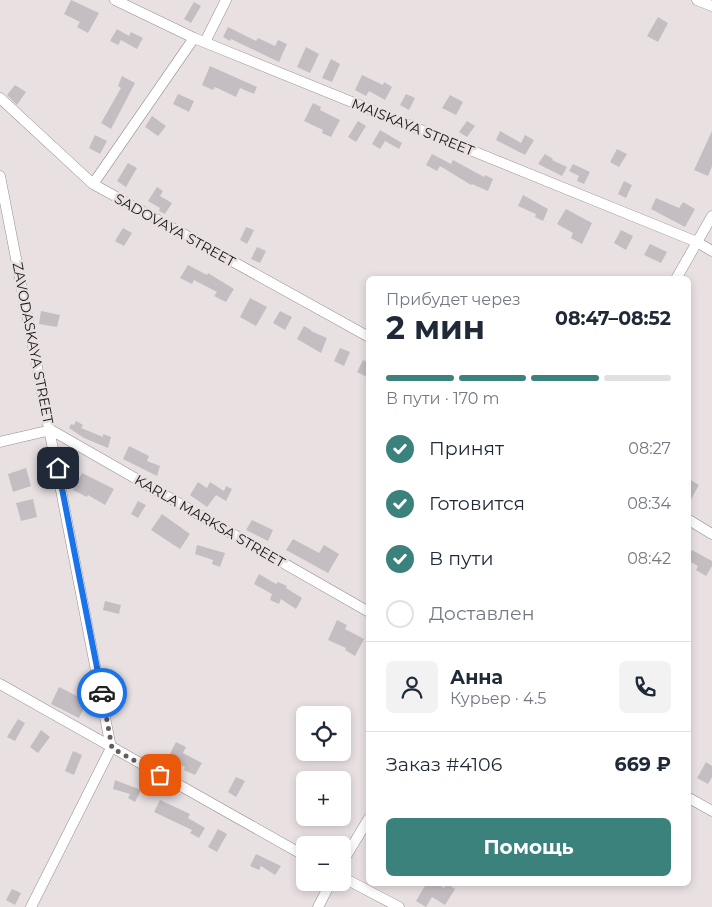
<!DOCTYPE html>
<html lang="ru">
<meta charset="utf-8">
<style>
body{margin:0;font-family:Montserrat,sans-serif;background:#f2f2f3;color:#1f2937;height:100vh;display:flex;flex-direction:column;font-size:19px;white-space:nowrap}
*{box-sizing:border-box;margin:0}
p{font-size:16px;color:#747a83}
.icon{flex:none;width:28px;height:28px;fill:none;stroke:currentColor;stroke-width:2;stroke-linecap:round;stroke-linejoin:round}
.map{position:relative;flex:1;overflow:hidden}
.details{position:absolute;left:366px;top:276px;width:325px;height:610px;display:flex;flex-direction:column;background:#fff;border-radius:8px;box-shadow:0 2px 8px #0003}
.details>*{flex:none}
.tools{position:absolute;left:296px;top:706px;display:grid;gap:10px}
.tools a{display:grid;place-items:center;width:55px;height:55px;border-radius:8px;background:#fff;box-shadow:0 2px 8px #0003;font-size:25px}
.pin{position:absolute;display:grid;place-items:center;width:42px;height:42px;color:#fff;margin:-21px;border-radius:10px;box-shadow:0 2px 8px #0006}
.courier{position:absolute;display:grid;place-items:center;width:50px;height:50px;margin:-25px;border:4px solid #1a73e8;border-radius:50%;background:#fff;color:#222;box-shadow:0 1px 6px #0007}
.head em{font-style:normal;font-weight:700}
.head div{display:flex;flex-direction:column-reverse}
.head{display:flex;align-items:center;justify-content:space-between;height:85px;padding:0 20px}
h1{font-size:32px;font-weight:700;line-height:38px}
.bar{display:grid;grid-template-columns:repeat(4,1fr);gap:8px 5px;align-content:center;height:60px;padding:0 20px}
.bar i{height:6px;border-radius:4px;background:#e0e1e3}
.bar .selected{background:#3b827d}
.bar p{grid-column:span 4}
.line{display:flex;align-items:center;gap:12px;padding:0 20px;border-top:1px solid #e0e1e3}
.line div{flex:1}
.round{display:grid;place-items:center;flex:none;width:52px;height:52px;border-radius:8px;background:#f2f2f3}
ol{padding:0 20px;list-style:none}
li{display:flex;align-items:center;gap:15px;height:55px}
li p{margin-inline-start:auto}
li .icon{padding:5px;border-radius:50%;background:#3b827d;color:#fff;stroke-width:4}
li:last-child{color:#747a83}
li i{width:28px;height:28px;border:2px solid #e0e1e3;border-radius:50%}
.action{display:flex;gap:10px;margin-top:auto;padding:10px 20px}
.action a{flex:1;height:58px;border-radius:8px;background:#3b827d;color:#fff;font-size:20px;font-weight:700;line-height:58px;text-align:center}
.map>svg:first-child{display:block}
</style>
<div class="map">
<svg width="712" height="907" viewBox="0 0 712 907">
<rect width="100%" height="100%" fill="#e9e0e2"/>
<!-- building -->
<path fill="#c4bec3" d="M71 0 99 13 88 33 77 27 80 22 64 14Z
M194 2 201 6 191 23 184 19Z
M658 17 668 23 658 42 647 36Z
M228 27 256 41 258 38 275 46 278 40 287 44 279 62 231 39 230 41 223 37Z
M117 29 129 36 131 32 143 38 137 49 121 40 118 45 110 41Z
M306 47 319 54 310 73 297 67Z
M331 59 340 64 332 82 322 78Z
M210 66 257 87 254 94 240 88 236 97 215 87 213 90 202 85Z
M362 75 383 85 384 82 392 87 385 100 369 91 366 96 355 90Z
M122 76 135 83 111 129 101 123 121 88 118 86Z
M15 85 26 92 17 105 7 95Z
M178 94 194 101 189 112 173 104Z
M406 94 415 98 409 110 400 105Z
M450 95 463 102 456 115 442 108Z
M313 103 321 107 320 110 340 120 331 137 322 133 323 130 304 121Z
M152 116 166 126 158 136 145 127Z
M358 121 366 126 356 142 348 137Z
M467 121 475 126 467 137 459 132Z
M380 130 402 143 399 149 385 141 380 149 372 144Z
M500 131 521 143 525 135 534 140 525 155 496 140Z
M712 131V166L708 176 694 170Z
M95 135 107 141 100 154 89 148Z
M617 149 627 154 619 167 610 162Z
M432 154 451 164 453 160 484 177 485 175 493 179 488 191 472 184 471 185 440 166 437 171 426 165Z
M545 154 553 159 552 160 567 167 562 176 538 164Z
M128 163 137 168 126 187 117 181Z
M573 164 590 172 584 184 577 181 579 176 569 171Z
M624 181 632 185 626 198 618 194Z
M157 187 163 191 160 196 172 203 165 214 159 211 160 208 148 201Z
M523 195 548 209 543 221 535 217 536 214 518 206Z
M656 198 679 208 683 202 695 209 685 227 651 209Z
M566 209 592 223 582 244 571 238 573 233 557 224Z
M246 227 254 230 247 244 240 240Z
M123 228 132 233 124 246 115 241Z
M621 230 633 236 626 250 614 243Z
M650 244 667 252 661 263 644 255Z
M257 247 266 251 260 263 251 259Z
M188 265 207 275 208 273 234 289 226 302 214 296 217 292 194 280 192 284 180 278Z
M250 298 267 307 256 326 240 317Z
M41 311 60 315 57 327 39 324Z
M280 311 292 317 285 330 273 323Z
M304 326 311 330V331L327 338 321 353 297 339Z
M340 348 350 352 344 366 334 361Z
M363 360 369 363V378L357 372Z
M76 421 83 425 81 428 103 437V434L111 437 108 448 84 438 69 428 71 424 74 425Z
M129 446 149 456 147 461 160 466 157 476 123 459Z
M26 468 31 486 13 492 8 474Z
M82 473 114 489 105 505 88 495 87 497 73 490Z
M689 479 699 485 689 503Z
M198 482 207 488 210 482 224 491 226 486 232 489 226 501 216 495 207 507 190 495Z
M33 499 37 517 21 521 16 503Z
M138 501 146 505 138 518 131 514Z
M162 514 190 534 180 549 151 530Z
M252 520 273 530 268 541 246 530Z
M293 539 319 553 324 545 339 554 328 573 286 550Z
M197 545 225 553 220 567 212 564 213 560 195 554Z
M692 550 712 561V566L706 576 696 570 698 566 689 561V555Z
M259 574 276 584 278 582 287 586 286 588 302 598 296 609 281 599 279 604 270 600 272 594 254 584Z
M105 601 121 605 119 614 103 610Z
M337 620 347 625 345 629 364 639 355 656 345 650 346 648 328 640Z
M59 687 87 701 79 718 51 704Z
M18 719 25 723 15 741 7 737Z
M41 730 50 737 38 753 30 747Z
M176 742 186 747 183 753 202 763 195 775 184 770 185 767 168 758Z
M73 751 82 755 74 775 65 771Z
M706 762 712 766V777L708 784 697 778Z
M236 777 245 781 236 797 228 792Z
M115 780 141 790 135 802 128 798 130 794 113 789Z
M160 800 190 814 188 818 205 828 199 838 190 833 192 830 154 812Z
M218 829 227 834 217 852 208 847Z
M256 854 281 866 275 875 261 866 259 870 250 866Z
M426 884H438L444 888 447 884 455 889 445 905 432 897 426 907 416 901Z
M12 889 21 893 15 905 6 900Z"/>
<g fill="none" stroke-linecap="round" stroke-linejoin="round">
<!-- minor casing -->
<g stroke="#948c8e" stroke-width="11">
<path id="minor" d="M115 0 194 38 697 242 712 251
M697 0 712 6
M205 42 226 0
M0 98 93 184 369 337
M0 176 111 748 31 907
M93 184 194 38
M676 279 712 216
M0 442 51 430 369 612
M689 520 712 534
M0 684 305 856
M689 798 712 811
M342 863 369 818
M342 877 399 907
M318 907 331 882"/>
</g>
<!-- minor -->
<use href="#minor" stroke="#fff" stroke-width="10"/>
</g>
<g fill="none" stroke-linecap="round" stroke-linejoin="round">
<!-- done -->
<path stroke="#625d5e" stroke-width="5" stroke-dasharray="0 9" d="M102 693 112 748 160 775"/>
<!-- route -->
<path stroke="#1a73e8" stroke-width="6" d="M58 468 102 693"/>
</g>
<g text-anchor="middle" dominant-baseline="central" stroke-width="5" stroke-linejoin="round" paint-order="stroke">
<!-- street labels -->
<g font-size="14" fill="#191617" stroke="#e9e0e2">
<text transform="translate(413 127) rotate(22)">MAISKAYA STREET</text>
<text transform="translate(175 230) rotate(29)">SADOVAYA STREET</text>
<text transform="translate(33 343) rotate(79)">ZAVODASKAYA STREET</text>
<text transform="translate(210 521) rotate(30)">KARLA MARKSA STREET</text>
</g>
</g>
</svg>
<div class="tools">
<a><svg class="icon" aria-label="locate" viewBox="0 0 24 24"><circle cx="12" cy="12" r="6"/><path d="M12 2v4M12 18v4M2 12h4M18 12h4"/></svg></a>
<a>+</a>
<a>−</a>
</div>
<div class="pin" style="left:160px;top:775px;background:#ea580c"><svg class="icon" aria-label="bag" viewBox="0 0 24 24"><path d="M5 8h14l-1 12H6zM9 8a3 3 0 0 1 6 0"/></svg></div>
<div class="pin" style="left:58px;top:468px;background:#1f2937"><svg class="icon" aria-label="home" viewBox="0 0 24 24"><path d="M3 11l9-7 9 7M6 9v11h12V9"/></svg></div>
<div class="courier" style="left:102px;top:693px"><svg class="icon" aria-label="car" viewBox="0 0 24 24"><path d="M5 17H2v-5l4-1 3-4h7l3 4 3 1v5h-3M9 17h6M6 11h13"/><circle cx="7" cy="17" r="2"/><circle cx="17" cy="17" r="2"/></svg></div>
<section class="details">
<div class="head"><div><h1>2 мин</h1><p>Прибудет через</p></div><em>08:47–08:52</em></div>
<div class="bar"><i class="selected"></i><i class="selected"></i><i class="selected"></i><i></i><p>В пути · 170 m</p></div>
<ol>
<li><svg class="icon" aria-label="check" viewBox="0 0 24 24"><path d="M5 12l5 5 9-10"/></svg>Принят<p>08:27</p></li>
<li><svg class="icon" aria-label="check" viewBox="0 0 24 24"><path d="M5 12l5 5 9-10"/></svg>Готовится<p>08:34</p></li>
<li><svg class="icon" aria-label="check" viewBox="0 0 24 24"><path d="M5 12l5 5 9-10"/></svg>В пути<p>08:42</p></li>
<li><i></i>Доставлен</li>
</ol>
<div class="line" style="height:90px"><a class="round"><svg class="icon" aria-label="person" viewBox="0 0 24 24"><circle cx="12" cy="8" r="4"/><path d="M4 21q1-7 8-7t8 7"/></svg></a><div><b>Анна</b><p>Курьер · 4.5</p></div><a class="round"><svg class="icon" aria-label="phone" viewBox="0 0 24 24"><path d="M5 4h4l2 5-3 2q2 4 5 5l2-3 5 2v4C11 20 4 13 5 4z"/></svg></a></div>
<div class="line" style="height:65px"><div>Заказ #4106</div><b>669 ₽</b></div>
<div class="action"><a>Помощь</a></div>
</section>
</div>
